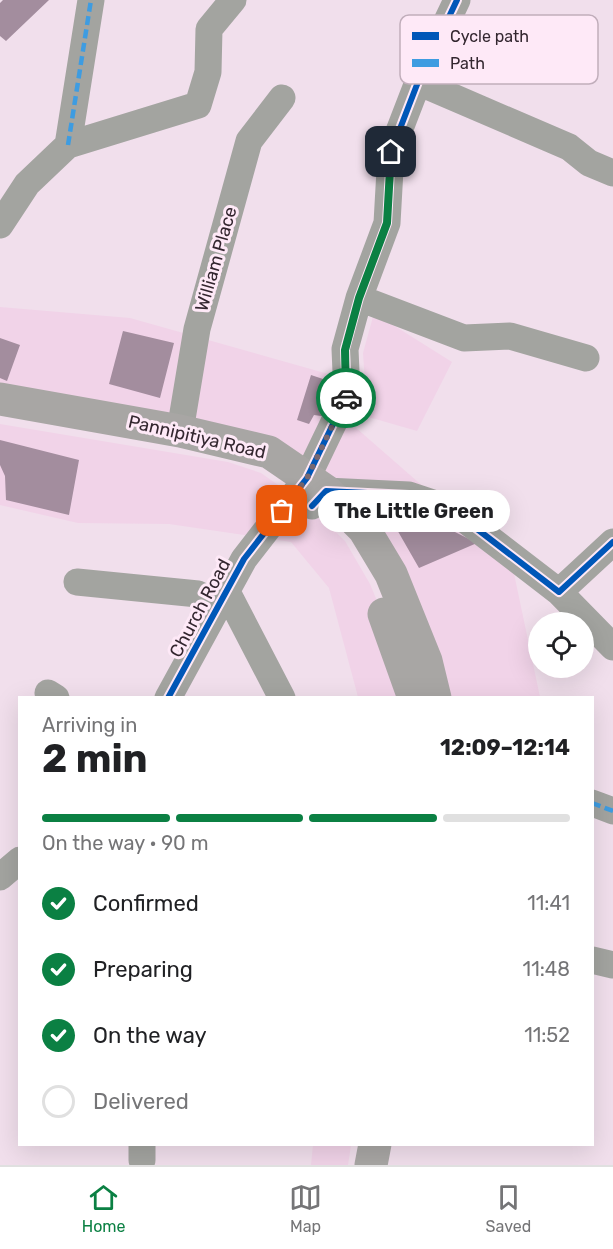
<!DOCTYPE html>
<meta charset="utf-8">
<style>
body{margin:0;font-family:Rubik,sans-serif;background:#f2f2f2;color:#202124;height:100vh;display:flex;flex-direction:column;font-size:22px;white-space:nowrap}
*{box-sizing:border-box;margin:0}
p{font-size:20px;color:#757577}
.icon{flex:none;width:33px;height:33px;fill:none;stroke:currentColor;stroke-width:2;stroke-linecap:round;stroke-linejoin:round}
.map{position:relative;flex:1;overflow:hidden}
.sheet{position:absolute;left:18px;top:696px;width:576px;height:450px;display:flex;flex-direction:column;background:#fff;border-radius:0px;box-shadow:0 6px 24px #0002}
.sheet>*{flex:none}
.buttons{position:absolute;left:528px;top:612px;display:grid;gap:12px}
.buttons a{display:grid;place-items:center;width:66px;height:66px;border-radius:50%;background:#fff;box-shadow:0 6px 24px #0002;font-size:30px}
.pin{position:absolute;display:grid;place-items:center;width:51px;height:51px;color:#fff;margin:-26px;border-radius:12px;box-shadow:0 3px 9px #0006}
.courier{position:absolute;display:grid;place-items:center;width:60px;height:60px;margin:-30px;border:4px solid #0b8043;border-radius:50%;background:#fff;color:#222;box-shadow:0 2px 8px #0007}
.bubble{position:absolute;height:42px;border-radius:21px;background:#fff;box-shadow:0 6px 24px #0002;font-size:20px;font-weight:700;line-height:42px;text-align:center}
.overview em{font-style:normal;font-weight:700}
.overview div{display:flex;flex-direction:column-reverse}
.overview{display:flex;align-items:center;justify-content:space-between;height:102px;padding:0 24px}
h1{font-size:39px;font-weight:700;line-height:45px}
.bar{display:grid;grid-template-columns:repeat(4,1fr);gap:9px 6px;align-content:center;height:72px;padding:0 24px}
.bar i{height:8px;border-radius:4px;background:#e0e0e0}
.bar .selected{background:#0b8043}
.bar p{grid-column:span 4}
ol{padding:0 24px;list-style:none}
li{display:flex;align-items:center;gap:18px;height:66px}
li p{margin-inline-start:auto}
li .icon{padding:6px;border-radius:50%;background:#0b8043;color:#fff;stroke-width:4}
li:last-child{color:#757577}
li i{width:33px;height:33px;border:3px solid #e0e0e0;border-radius:50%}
.dock{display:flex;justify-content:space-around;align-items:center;height:84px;border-top:2px solid #e0e0e0;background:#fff;font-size:16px;color:#757577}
.dock a{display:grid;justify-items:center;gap:3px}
.dock .selected{color:#0b8043}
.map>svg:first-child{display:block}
</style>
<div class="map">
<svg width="613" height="1165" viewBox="0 0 613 1165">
<rect width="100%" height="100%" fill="#f1dfec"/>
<!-- built -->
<path fill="#f1d3e8" d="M0 307 130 318 346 379 339 413 512 564 540 697H437L392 573 270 450 0 400Z
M374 313 452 362 417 431 358 414 366 397 363 353Z
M0 424 228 462 261 473 311 508 345 541 370 584 405 668 412 697H358L329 588 291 542 169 524 78 523 0 505Z
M313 1145H351L348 1165H311Z"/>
<!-- building -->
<path fill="#a38d9e" d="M3 0H49L6 41 0 36V3Z
M123 331 174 343 160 398 109 384Z
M0 338 20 345 7 381 0 378Z
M311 375 335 383 328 417 314 415 309 424 297 420Z
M0 440 79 460 69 515 6 500 5 476 0 465Z
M401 505 477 543 419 568 384 507Z"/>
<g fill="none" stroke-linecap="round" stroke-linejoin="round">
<!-- minor -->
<path stroke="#a3a4a0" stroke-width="27" d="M418 82 569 147 589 163 613 173
M68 145 91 0
M0 225 27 184 68 145 198 105 208 72 209 29 233 0
M359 298 464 338 510 336 586 358
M180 431 197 329 249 141 282 98
M312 506 326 491 409 495 451 509 559 592 613 542
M77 582 198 594 219 607
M227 592 282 698
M559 592 613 647
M48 693 56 698
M168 698 244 559 307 478 347 395 345 349 359 298 387 223 391 152 418 82 457 0
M592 803 613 811
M0 877 20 860
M592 960 613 965
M142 1144V1160"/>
<!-- major -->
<path stroke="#a8a6a4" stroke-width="33" d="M0 399 180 431 269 452 326 491 364 529 391 574 426 661 435 698
M384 614 414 698
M371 1165 375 1144"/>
<!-- quiet -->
<path stroke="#3e9ce1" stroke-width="4.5" stroke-dasharray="9 4.5" stroke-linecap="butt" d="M68 145 91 0
M592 803 613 811"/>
<!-- cycleway casing -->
<g stroke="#fee9f7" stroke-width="10">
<path id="cycleway" d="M312 506 326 491 409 495 451 509 559 592 613 542
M168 698 244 559 307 478 347 395 345 349 359 298 387 223 391 152 418 82 457 0"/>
</g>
<!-- cycleway -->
<use href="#cycleway" stroke="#0057b8" stroke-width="6"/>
</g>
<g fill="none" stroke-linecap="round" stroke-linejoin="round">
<!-- done -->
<path stroke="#766771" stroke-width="6" stroke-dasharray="0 10.8" d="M282 511 307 478 346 398"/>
<!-- route -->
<path stroke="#0b8043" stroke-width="8" d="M346 398 345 350 359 298 387 223 391 152"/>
</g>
<g text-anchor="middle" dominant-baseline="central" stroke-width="6" stroke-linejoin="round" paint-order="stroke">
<!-- street labels -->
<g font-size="18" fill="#33262f" stroke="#fee9f7">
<text transform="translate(216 259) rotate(-74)">William Place</text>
<text transform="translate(197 437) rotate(13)">Pannipitiya Road</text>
<text transform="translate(200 608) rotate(-62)">Church Road</text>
</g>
</g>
<!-- legend -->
<rect x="400" y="15" width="198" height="69" rx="9" fill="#fee9f7" stroke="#c1aebb" stroke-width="1.5"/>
<rect x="412" y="32" width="27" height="8" fill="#0057b8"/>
<rect x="412" y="59" width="27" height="8" fill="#3e9ce1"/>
<g font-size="16" fill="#33262f">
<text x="450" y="42">Cycle path</text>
<text x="450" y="69">Path</text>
</g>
</svg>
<div class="buttons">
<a><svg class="icon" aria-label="locate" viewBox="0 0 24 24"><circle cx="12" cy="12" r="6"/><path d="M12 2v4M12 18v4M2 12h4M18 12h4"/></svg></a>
</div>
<div class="pin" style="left:282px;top:511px;background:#ea580c"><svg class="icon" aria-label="bag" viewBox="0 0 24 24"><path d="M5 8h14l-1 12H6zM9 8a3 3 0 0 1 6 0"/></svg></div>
<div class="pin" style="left:391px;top:152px;background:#1f2937"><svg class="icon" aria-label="home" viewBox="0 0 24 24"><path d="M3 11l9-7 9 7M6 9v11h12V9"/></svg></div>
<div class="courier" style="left:346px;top:398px"><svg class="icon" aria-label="car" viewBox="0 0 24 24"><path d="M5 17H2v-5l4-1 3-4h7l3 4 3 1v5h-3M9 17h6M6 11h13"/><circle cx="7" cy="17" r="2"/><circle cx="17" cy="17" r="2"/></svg></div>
<div class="bubble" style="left:318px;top:490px;width:192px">The Little Green</div>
<section class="sheet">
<div class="overview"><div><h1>2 min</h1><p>Arriving in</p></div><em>12:09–12:14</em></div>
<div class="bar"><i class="selected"></i><i class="selected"></i><i class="selected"></i><i></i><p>On the way · 90 m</p></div>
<ol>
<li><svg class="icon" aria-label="check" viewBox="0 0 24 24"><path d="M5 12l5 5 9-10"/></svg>Confirmed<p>11:41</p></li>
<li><svg class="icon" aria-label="check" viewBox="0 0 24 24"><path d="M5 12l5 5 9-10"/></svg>Preparing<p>11:48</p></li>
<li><svg class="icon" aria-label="check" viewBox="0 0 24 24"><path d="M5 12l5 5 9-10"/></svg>On the way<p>11:52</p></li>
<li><i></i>Delivered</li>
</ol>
</section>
</div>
<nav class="dock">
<a class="selected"><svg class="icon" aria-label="home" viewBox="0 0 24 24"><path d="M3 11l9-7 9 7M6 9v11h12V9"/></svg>Home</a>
<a><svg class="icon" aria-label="map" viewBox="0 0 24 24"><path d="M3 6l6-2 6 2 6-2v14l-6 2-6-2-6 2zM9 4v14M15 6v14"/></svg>Map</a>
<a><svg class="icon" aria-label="saved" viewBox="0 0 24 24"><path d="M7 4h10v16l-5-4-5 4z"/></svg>Saved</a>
</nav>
